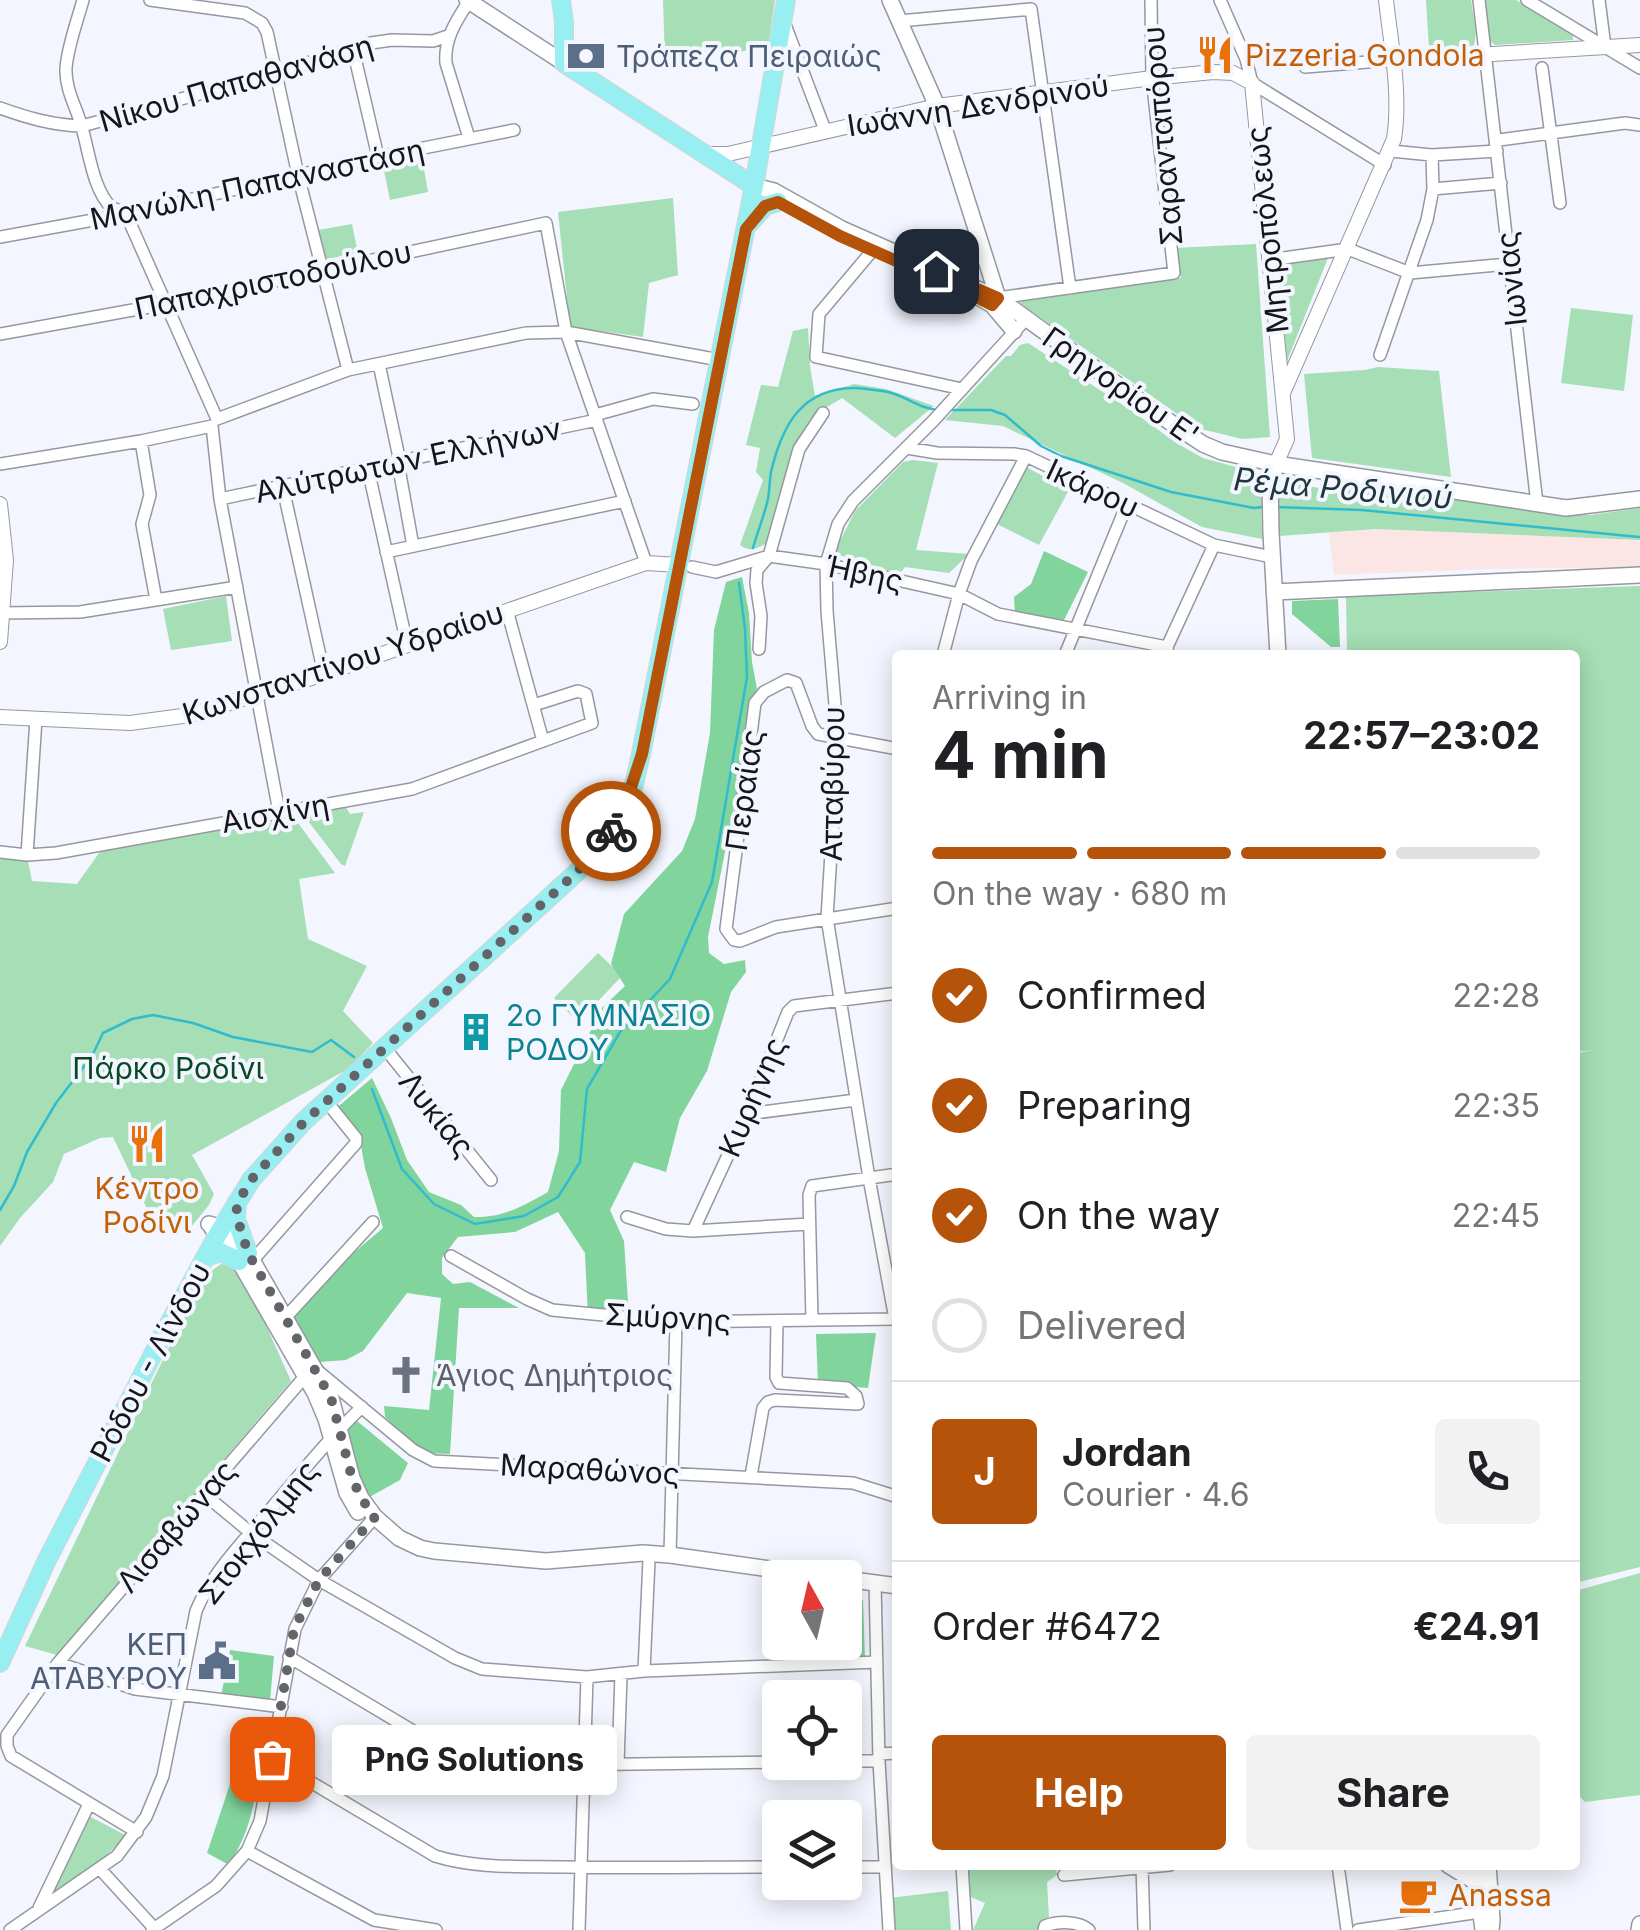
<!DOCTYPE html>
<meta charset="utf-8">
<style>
body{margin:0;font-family:Inter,sans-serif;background:#f2f2f2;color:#202124;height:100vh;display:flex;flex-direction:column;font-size:38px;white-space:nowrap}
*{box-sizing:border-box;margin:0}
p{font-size:32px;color:#757577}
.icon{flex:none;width:55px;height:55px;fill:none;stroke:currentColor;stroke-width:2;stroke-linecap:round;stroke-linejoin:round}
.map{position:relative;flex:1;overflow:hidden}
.drawer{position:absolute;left:892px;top:650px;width:688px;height:1220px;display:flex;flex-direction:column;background:#fff;border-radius:10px;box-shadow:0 5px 25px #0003}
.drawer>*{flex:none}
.needle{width:65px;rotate:352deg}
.buttons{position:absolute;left:762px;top:1560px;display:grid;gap:20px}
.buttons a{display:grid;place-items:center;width:100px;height:100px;border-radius:10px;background:#fff;box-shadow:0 5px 25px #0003;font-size:50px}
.pin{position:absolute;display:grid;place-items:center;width:85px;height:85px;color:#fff;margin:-42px;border-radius:20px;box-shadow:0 5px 15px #0006}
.courier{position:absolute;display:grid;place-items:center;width:100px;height:100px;margin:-50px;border:8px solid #b45309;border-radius:50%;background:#fff;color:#222;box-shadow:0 2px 12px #0007}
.bubble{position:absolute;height:70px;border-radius:10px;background:#fff;box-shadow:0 5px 25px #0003;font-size:32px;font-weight:700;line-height:70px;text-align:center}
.summary em{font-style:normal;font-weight:700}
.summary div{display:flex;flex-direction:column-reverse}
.summary{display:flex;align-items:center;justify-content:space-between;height:170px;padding:0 40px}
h1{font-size:65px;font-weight:700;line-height:75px}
.bar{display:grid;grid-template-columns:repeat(4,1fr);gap:15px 10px;align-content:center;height:120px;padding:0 40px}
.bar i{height:12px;border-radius:8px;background:#e0e0e0}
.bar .current{background:#b45309}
.bar p{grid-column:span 4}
.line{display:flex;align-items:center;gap:25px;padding:0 40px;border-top:2px solid #e0e0e0}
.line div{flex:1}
.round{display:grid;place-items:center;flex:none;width:105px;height:105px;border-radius:10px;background:#f2f2f2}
ol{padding:0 40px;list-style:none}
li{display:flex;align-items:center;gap:30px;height:110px}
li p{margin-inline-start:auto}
li .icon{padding:10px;border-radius:50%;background:#b45309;color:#fff;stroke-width:4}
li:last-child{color:#757577}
li i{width:55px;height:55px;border:5px solid #e0e0e0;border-radius:50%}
.action{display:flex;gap:20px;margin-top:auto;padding:20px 40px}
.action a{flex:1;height:115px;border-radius:10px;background:#b45309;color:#fff;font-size:40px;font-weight:700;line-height:115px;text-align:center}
.action a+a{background:#f2f2f2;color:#202124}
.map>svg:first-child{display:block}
</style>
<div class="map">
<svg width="1640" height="1930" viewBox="0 0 1640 1930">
<rect width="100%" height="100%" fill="#f3f6fe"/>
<!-- commercial -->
<path fill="#fce6e5" d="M1376 529 1640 540V567L1487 569 1334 575 1329 533Z"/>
<!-- green -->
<path fill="#a6deb5" d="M663 0H775L768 48 665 61Z
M1426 0H1471L1476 31 1474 46 1429 48Z
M1485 0H1516L1573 32V40L1495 45 1490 41Z
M422 158 428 192 390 200 383 166 410 159Z
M673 198 678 275 649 283 643 337 570 327 558 212Z
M352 224 358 254 325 259 318 230Z
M1256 244 1270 437 1242 439 1197 428 1020 303 1025 299 1181 278 1175 248Z
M1328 258 1287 361 1284 362 1276 263Z
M1571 308 1633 315 1624 391 1561 383Z
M808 328 810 366 815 396 854 384 886 389 934 406 895 438 842 398 814 415 792 450 772 539C761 547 752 554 740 545L763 480 756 472 760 448 746 445 761 385 778 387 793 331Z
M1028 343 1132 411 1178 444 1203 458 1261 474 1262 539 1202 527 1123 483 1003 426 945 420 1006 356H1011L1020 345Z
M1378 367 1439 371 1451 477 1312 458 1304 374 1364 370Z
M913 460 938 463 916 550 969 554 949 573 905 567 898 576 834 553 855 511 903 462Z
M1026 467 1069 490 1039 545 997 524Z
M1283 482 1338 491 1382 488 1417 492 1562 514 1590 515 1640 508V540L1376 529 1279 536 1277 489Z
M1640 586V1567L1575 1583V1054L1592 1050 1575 1052V655H1347L1346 596Z
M226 596 232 641 171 650 163 609Z
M344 804 350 814 364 812 345 866 341 864 302 813Z
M285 816 292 818 298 823 335 873 299 879 308 939 367 966 343 1011 373 1043 348 1069 192 1155 214 1194 209 1205 187 1232 149 1213 113 1137 100 1138 64 1154 53 1182 20 1218 0 1246V858L28 861 32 881 77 884 104 846 140 845Z
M598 953 622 976 578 1022 554 998Z
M221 1264 231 1266 243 1274 291 1381 57 1655 25 1646 184 1316 204 1276Z
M1640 1573V1795L1585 1802 1575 1792V1591Z
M89 1816 127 1836 103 1858 52 1897 47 1893Z
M965 1865H1056L1057 1875 1047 1882 1049 1917 1041 1922 1040 1930H973L985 1903 968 1896Z
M948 1891 951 1930H891L889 1898Z"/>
<!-- forest -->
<path fill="#81d49b" d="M1044 551 1088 572 1062 624 1015 614 1014 597 1031 584Z
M742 577 749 613 752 662 757 689 748 710 736 797 708 937 709 953 724 964 745 960 746 972 731 992 707 1071 680 1118 666 1172 634 1162 610 1210 624 1241 629 1317H588L585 1253 558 1212 515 1232 458 1237 442 1258V1274L453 1284 470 1282 519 1308H459L450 1454 423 1453 385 1417 384 1406 429 1410 441 1298 407 1293 363 1351 346 1360 320 1362 287 1309 383 1228 365 1168 361 1146 334 1110 372 1078 391 1118 407 1160 429 1192 461 1205 474 1217C503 1218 523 1206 548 1192L559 1151 561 1090 602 1008 625 986 611 964 624 914 682 851 695 819 710 733 714 630 726 582Z
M1338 599 1340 647H1331L1292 614V601Z
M876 1333 868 1388 818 1384 816 1334Z
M357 1421 408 1463 400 1480 366 1499 344 1434Z
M845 1597 863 1600 865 1660 821 1661 823 1643 845 1642Z
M230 1650 274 1656 270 1701 221 1696Z
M231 1781 257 1785C252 1817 246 1837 229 1865L207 1853Z"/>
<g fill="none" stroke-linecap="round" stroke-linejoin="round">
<!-- stream -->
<path stroke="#31bcce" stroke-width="2.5" d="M947 410H991L1005 415 1041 446 1061 456 1171 492 1254 508 1262 507
M1275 507 1362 510 1639 537
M753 548C757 533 763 519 767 503 770 493 769 483 771 472 782 425 802 387 857 388 867 389 878 390 888 392 906 396 920 409 939 410
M372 1089 402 1169 434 1204 475 1224 524 1216 558 1197 580 1162 587 1089 620 1032 670 979 712 882 747 677 745 629 739 583
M0 1210 14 1186 27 1152 56 1103 92 1056 103 1033 132 1019 153 1015 193 1023 233 1037 312 1052 331 1040 354 1057"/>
<!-- minor casing -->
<g stroke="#95989f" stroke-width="14">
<path id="minor" d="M83 0C77 22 68 45 66 68 65 90 77 108 82 128 89 151 93 191 112 208 113 208 125 213 126 214
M150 0 245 13 262 23 267 32 298 175 348 370
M1220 0 1246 59 1252 83 1385 165
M1479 0 1537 504
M1527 0 1640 68
M1599 0 1605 47
M899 21 1031 9 1070 288
M784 22 825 130
M353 49 378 157
M1305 67 1393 60
M1542 68 1560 203
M0 108C28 118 52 125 82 126L276 73 371 43 392 40 433 41 448 36
M469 138 446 63C444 39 456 21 469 1
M1499 140 1625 123 1640 125
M1391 151 1432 155 1497 151
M1433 189 1501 183
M126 214 217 419
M0 237 126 214 378 157 514 130
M875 244 872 251 819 314 816 357 962 389
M1269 260 1348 249 1410 273 1508 264
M998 298 1174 273 1152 78 1151 0
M0 334 166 304 546 223 566 332 646 563
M1380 355 1427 220 1433 189 1432 155
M379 364 400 462
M595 415 653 399 693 404
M217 419 348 370 526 333 566 332 720 360
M212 426 220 499 279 812
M141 441 150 495 142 524 156 600
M907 448 937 453 1014 454 1026 456 1214 545 1272 557
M398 463 413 546
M0 464 141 441 212 426
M368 469 407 644
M283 488 324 674
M220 499 597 420
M386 552 625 501
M692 567 716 572 769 556 826 564 959 594 998 614 1167 647
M507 610 543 741
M0 613 80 612 237 587
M759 649 761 616 756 583 757 570 769 556 799 449 823 413
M943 655 959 594 971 561 1026 456
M1065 655 1127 504
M1168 655 1167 647 1214 545
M898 749 818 734 812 726 796 683 787 680 764 692 755 703 726 929 734 940 740 941 776 927 898 908
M0 852 27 855 56 853 412 789 592 723 586 694 578 691 534 705
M27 855 36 719
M384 1047 491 1180
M747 1114 856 1100
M627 1217 666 1229 693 1231 809 1224
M693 1231 747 1114 788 1012 794 1006 898 993
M451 1256 527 1299 552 1310 676 1322 898 1319
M252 1261 356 1143V1138L326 1101
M285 1318 373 1222
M895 1319 869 1178 827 918 838 740 827 611 826 564 838 524 853 501 934 420 1026 319
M812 1320 809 1195 812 1186 898 1174
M751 1476 763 1408 768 1402 775 1400 858 1404 856 1396 847 1388 779 1383 776 1377 777 1321
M204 1494 251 1533 319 1580 455 1658 482 1669 587 1677 644 1671 877 1662
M670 1555 676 1322
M875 1583 879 1761 889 1930
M289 1657 450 1753 469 1760 495 1766 780 1762
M58 1663 135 1689 282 1707
M644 1671 649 1560
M879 1754 898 1753
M272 1759 435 1856C477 1869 521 1866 565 1867 636 1868 708 1867 780 1867
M845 1761H879
M618 1763 621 1675
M137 1832 11 1756 7 1746V1735L58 1663 313 1367 413 1450 434 1461 853 1483 898 1497
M247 1851 374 1920 436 1930
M962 1865 966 1930
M1142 1865 1144 1930
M1338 1865 1347 1930
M845 1867H885
M100 1869 154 1928
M1064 1875 1170 1865
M39 1908 89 1804
M10 1930 117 1856 146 1817 163 1776 196 1611C211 1574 243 1542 269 1511 299 1476 328 1439 362 1407
M152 1930 216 1886 247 1851 260 1821 295 1629 319 1580 375 1517
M579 1930 587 1677
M1044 1930 1045 1926C1058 1921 1079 1921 1089 1930
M1358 1930 1480 1912"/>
</g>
<!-- tertiary casing -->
<g stroke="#95989f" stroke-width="16">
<path id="tertiary" d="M1393 60 1640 45
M705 154H728L937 106 1152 78 1213 72 1233 73 1252 83 1287 439 1276 464
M1283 393 1394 139C1401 94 1391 45 1386 0
M0 504 6 560 0 642
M0 717 130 723 190 715 324 674 646 563 680 565"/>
</g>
<!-- secondary casing -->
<g stroke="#95989f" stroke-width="18">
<path id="secondary" d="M467 0 564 63
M890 0 937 106 998 298
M754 186 774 191 842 229 998 298 1161 416 1203 444 1222 452 1276 464 1566 508 1640 499
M980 298 992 305 1014 331
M1276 464 1270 482 1271 533 1278 655
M1274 592 1640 575
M209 1224 228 1230 248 1253 331 1398 352 1478 361 1498 375 1517 399 1538 420 1548 434 1551 546 1561 643 1553 670 1555 835 1578
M212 1228 239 1261 315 1393 326 1419 347 1493 358 1512
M845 1579 898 1586
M1448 1865 1477 1883
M1475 1865 1483 1930
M1488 1865 1492 1920 1491 1930
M1639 1930 1640 1924"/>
</g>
<!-- primary casing -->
<g stroke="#d5d5d6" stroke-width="20">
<path id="primary" d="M561 0 564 22V63L754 186
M749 224 765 206 778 202
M237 1202 236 1219 248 1253
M206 1257 220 1252 239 1261
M0 1663 47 1560 165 1331 218 1234 251 1180 303 1122 577 872 594 854 618 819 634 784 641 754 754 186 786 0"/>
</g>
<!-- minor -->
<use href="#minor" stroke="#fff" stroke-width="11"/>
<!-- tertiary -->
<use href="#tertiary" stroke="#fff" stroke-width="14"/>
<!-- secondary -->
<use href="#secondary" stroke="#fff" stroke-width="15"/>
<!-- primary -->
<use href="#primary" stroke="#98eff1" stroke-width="18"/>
</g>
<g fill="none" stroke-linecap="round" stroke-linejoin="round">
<!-- done -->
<path stroke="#636469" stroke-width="10" stroke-dasharray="0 18" d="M272 1759 294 1629 319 1580 375 1517 361 1498 352 1478 331 1398 248 1253 236 1214 238 1202 251 1180 304 1122 577 872 611 831"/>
<!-- route -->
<path stroke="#b45309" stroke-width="12" d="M611 831 626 802 642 754 746 229 765 206 778 202 840 236 962 290 992 305 998 298 936 271"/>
</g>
<!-- icons -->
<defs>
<g id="restaurant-bare" transform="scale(3)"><path d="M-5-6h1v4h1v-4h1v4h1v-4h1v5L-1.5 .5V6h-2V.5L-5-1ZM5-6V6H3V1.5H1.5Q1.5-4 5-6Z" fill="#e8710a" stroke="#f3f6fe" stroke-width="2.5" paint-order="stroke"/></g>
<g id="bank-bare" transform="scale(3)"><path d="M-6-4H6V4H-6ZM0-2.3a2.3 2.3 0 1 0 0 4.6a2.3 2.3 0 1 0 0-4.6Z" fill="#5c6f8a" stroke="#f3f6fe" stroke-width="2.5" paint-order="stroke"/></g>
<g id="building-bare" transform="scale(3)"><path d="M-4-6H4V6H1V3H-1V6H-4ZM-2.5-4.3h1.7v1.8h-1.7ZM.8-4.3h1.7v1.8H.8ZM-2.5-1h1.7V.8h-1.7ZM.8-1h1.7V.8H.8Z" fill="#0f9aa8" stroke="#f3f6fe" stroke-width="2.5" paint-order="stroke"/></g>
<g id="church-bare" transform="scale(3)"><path d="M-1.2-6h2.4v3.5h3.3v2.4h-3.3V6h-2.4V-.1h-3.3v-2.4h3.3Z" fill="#6b7280" stroke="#f3f6fe" stroke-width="2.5" paint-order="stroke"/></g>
<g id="civic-bare" transform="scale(3)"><path d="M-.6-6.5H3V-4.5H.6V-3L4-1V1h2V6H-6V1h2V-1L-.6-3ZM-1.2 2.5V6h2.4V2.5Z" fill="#5c6f8a" stroke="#f3f6fe" stroke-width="2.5" paint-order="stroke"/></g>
<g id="cafe-bare" transform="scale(3)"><path d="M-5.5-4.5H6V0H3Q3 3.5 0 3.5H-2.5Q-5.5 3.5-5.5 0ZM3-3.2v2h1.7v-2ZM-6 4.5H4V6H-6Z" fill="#e8710a" stroke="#f3f6fe" stroke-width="2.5" paint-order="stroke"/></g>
</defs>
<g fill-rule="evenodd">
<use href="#restaurant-bare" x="1215" y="55"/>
<use href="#bank-bare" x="586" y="56"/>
<use href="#building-bare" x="476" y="1032"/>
<use href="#restaurant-bare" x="147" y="1144"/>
<use href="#church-bare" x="406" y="1375"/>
<use href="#civic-bare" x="217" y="1661"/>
<use href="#cafe-bare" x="1418" y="1895"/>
</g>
<g text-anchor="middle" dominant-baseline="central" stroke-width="8" stroke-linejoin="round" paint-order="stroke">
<!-- food labels -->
<g font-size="30" fill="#c56008" stroke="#f3f6fe" text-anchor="start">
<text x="1245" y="55">Pizzeria Gondola</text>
<text x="147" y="1188" text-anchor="middle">Κέντρο<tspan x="147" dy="34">Ροδίνι</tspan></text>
<text x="1448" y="1895">Anassa</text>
</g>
<!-- service labels -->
<g font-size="30" fill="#4e5e75" stroke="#f3f6fe" text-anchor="start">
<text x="616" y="56">Τράπεζα Πειραιώς</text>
<text x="187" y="1644" text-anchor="end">ΚΕΠ<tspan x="187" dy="34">ΑΤΑΒΥΡΟΥ</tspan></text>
</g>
<!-- street labels -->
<g font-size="30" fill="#151619" stroke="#f3f6fe">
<text transform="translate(236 83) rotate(-16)">Νίκου Παπαθανάση</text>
<text transform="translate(978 105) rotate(-9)">Ιωάννη Δενδρινού</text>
<text transform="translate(1162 136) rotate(-95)">Σαρανταπόρου</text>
<text transform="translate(257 184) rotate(-12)">Μανώλη Παπαναστάση</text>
<text transform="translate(1267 230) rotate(-96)">Μητροπόλεως</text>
<text transform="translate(1511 279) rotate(-96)">Ιωνίας</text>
<text transform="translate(273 280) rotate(-12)">Παπαχριστοδούλου</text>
<text transform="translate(1121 386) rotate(35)">Γρηγορίου Ε'</text>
<text transform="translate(408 460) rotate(-12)">Αλύτρωτων Ελλήνων</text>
<text transform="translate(1093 488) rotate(25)">Ικάρου</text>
<text transform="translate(864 573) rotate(12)">Ήβης</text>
<text transform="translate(343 663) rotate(-18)">Κωνσταντίνου Υδραίου</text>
<text transform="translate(832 784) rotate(-89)">Ατταβύρου</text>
<text transform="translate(744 790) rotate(-82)">Περαίας</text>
<text transform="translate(275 813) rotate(-10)">Αισχίνη</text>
<text transform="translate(752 1097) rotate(-67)">Κυρήνης</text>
<text transform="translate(437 1114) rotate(51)">Λυκίας</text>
<text transform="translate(668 1317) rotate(3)">Σμύρνης</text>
<text transform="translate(150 1362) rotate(-62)">Ρόδου - Λίνδου</text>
<text transform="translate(590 1469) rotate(3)">Μαραθώνος</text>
<text transform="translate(176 1526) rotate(-49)">Λισαβώνας</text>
<text transform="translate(258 1532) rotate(-52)">Στοκχόλμης</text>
</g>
<!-- culture labels -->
<g font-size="30" fill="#0d838f" stroke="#f3f6fe" text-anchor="start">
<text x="506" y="1015">2ο ΓΥΜΝΑΣΙΟ<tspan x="506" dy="34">ΡΟΔΟΥ</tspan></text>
</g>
<!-- park labels -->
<g font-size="30" fill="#094a26" stroke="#f3f6fe">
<text x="168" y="1068">Πάρκο Ροδίνι</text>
</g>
<!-- worship labels -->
<g font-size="30" fill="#5b616d" stroke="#f3f6fe" text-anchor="start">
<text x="436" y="1375">Άγιος Δημήτριος</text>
</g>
<!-- water labels -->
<g font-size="32" font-style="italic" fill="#20373b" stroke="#f3f6fe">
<text transform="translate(1343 488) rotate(5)">Ρέμα Ροδινιού</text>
</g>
</g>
</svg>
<div class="buttons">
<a><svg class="needle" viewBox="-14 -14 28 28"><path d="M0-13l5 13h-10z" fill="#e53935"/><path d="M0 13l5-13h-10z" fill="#757577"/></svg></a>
<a><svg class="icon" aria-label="locate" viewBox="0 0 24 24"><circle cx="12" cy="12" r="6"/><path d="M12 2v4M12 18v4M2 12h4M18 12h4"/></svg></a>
<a><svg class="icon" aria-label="layers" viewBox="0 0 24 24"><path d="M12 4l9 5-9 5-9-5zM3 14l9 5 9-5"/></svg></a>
</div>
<div class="pin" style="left:272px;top:1759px;background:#ea580c"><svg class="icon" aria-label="bag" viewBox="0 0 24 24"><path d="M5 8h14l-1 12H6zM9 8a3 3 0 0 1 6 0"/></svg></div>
<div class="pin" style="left:936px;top:271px;background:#1f2937"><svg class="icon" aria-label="home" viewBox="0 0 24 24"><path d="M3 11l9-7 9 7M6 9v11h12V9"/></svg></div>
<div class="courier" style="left:611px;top:831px"><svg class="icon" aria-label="bike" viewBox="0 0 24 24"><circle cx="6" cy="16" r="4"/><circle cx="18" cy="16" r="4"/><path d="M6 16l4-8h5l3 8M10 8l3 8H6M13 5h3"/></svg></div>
<div class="bubble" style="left:332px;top:1725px;width:285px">PnG Solutions</div>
<section class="drawer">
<div class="summary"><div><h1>4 min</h1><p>Arriving in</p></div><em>22:57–23:02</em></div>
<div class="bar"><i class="current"></i><i class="current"></i><i class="current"></i><i></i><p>On the way · 680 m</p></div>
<ol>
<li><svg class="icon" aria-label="check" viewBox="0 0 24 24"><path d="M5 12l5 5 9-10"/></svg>Confirmed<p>22:28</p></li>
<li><svg class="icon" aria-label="check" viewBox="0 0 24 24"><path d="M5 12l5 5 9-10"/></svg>Preparing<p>22:35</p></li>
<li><svg class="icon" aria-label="check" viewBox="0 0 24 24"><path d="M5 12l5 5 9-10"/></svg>On the way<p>22:45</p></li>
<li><i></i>Delivered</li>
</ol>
<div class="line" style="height:180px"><b class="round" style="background:#b45309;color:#fff">J</b><div><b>Jordan</b><p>Courier · 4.6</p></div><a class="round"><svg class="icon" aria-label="phone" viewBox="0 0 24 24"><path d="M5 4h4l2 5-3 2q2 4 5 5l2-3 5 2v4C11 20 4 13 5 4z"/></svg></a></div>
<div class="line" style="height:130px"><div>Order #6472</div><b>€24.91</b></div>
<div class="action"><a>Help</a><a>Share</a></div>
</section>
</div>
